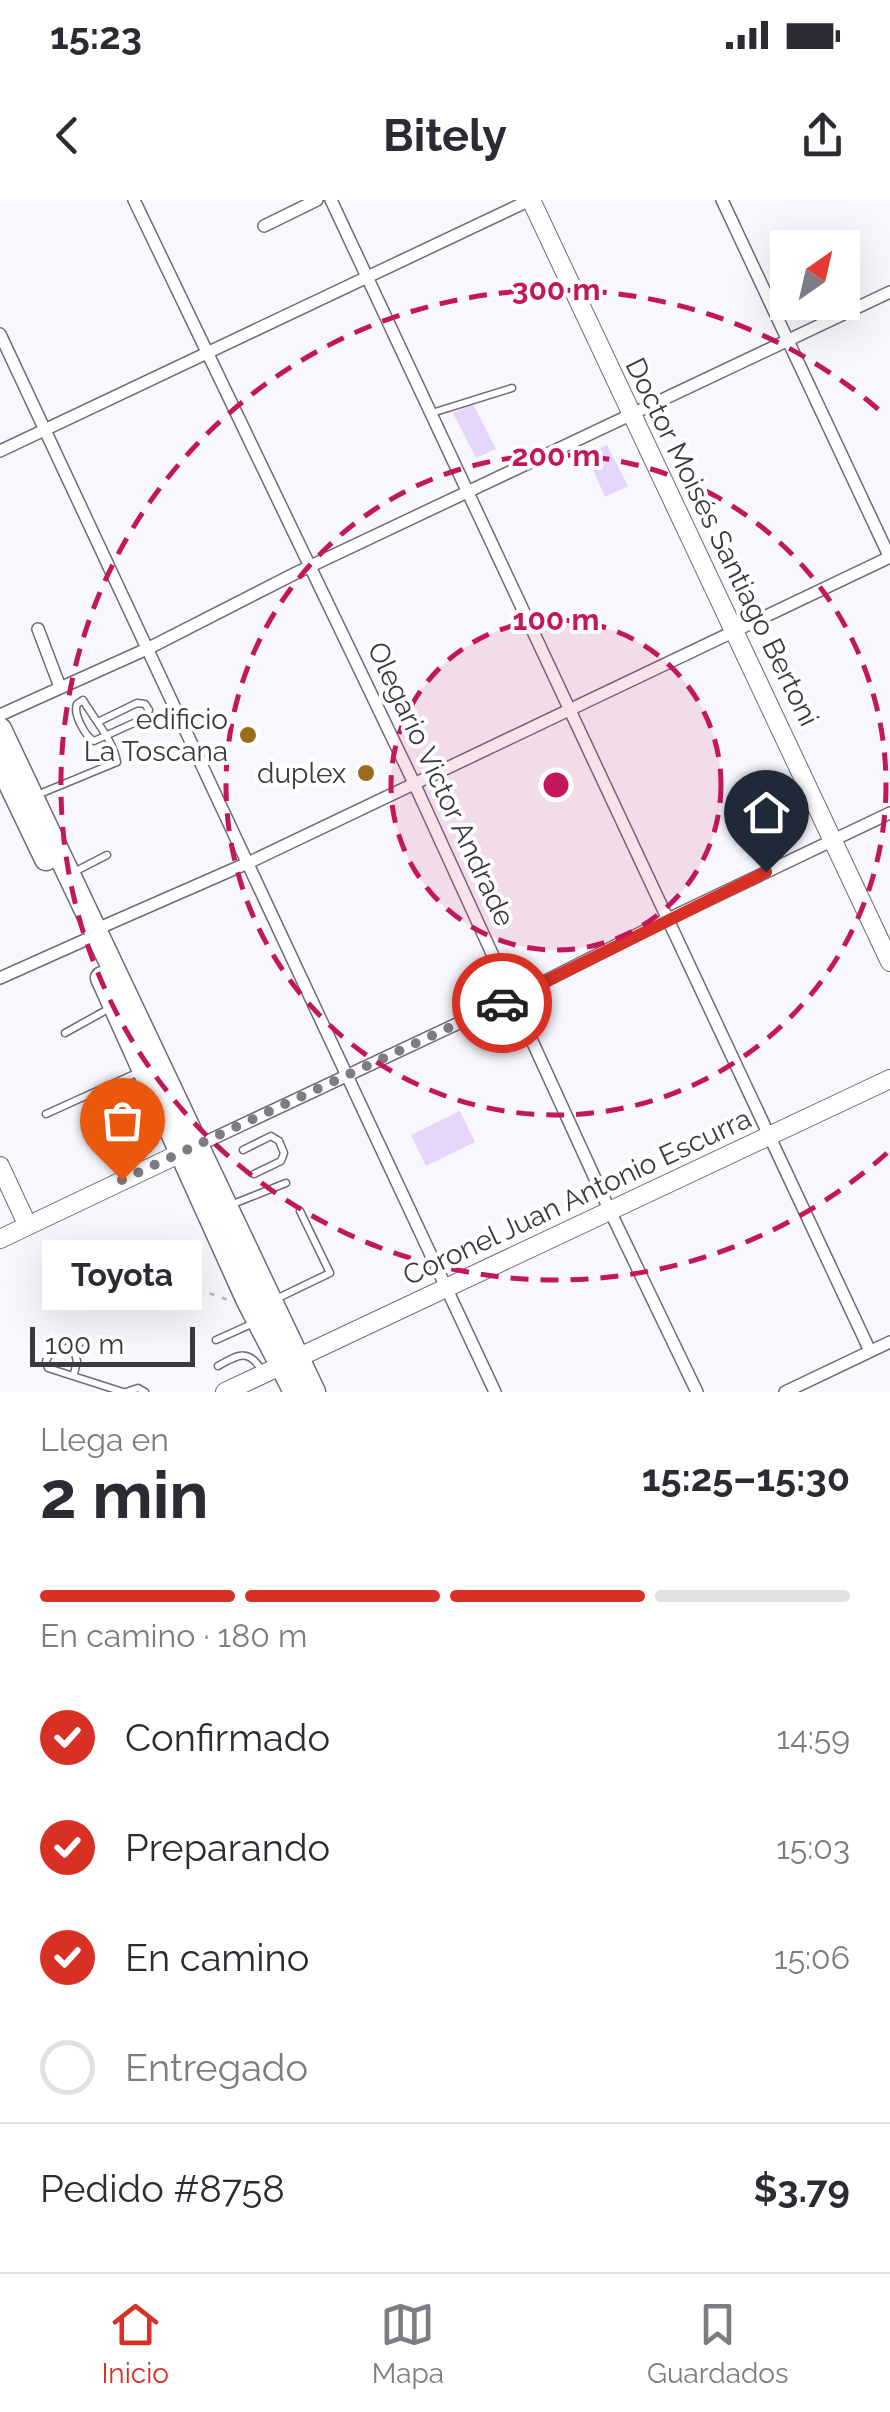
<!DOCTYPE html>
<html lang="es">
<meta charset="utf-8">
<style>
body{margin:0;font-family:Raleway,sans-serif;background:#f7f7f7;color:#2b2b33;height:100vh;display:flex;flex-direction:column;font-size:38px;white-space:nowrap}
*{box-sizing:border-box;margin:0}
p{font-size:32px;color:#7c7c81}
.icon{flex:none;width:55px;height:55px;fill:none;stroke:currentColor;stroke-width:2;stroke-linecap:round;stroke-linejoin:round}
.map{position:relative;height:1192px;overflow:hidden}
.side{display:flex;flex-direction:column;background:#fff;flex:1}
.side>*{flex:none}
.needle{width:65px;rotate:34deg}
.buttons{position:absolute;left:770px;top:30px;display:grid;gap:20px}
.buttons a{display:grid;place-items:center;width:90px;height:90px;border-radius:0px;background:#fff;box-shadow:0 10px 40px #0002;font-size:50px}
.scale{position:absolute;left:30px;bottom:25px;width:165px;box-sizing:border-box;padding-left:10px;border:5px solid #3b3840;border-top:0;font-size:28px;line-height:35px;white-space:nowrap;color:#3b3840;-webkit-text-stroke:8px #fff;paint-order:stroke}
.pin{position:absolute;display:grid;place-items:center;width:85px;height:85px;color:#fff;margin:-102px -42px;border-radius:50% 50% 50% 0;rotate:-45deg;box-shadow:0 0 10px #0007}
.pin .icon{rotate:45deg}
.courier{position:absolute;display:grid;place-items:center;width:100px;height:100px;margin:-50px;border:8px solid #d93025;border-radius:50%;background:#fff;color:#222;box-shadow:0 2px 12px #0007}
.bubble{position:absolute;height:70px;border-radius:0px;background:#fff;box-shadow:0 10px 40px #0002;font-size:32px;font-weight:700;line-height:70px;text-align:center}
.summary em{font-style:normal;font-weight:700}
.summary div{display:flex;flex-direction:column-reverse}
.summary{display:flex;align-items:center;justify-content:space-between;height:170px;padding:0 40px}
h1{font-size:65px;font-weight:700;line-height:75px}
.bar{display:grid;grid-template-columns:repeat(4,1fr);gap:15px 10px;align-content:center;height:120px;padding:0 40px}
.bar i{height:12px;border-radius:8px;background:#e1e1e2}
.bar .active{background:#d93025}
.bar p{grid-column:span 4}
.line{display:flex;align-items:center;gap:25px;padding:0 40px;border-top:2px solid #e1e1e2}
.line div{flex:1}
ol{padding:0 40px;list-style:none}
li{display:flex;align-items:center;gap:30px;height:110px}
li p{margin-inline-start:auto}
li .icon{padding:10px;border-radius:50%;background:#d93025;color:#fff;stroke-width:4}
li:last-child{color:#7c7c81}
li i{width:55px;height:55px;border:5px solid #e1e1e2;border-radius:50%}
.status{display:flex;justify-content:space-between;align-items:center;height:70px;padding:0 50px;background:#fff;direction:ltr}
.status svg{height:28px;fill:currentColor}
header{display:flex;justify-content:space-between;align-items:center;height:130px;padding:0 40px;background:#fff;font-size:45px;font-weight:700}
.tab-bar{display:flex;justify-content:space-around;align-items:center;height:140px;border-top:2px solid #e1e1e2;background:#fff;font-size:28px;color:#7c7c81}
.tab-bar a{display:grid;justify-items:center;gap:5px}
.tab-bar .active{color:#d93025}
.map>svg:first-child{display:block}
</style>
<div class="status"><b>15:23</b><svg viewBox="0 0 49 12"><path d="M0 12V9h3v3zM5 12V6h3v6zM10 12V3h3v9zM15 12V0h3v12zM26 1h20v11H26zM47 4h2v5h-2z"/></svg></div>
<header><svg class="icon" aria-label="back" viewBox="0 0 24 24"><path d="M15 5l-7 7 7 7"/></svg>Bitely<svg class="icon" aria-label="share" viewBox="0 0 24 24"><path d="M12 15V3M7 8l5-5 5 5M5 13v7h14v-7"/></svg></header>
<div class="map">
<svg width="890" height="1192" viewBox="0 0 890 1192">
<rect width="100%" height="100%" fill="#f9f7fe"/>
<!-- green -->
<path fill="#e3d6fa" d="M473 204 496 249 476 258 453 213Z
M607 245 628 286 605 297 586 254Z
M460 911 475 942 426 966 411 935Z"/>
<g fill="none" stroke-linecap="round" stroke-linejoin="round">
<!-- lane casing -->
<g stroke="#706a7a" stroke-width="9">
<path id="lane" d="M432 213 512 188
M37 595 117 562C113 540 94 519 83 500L77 504C73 514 85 536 94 541L145 518 149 510 145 504 137 503 98 522
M72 673 107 655
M65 833 110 808
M46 914 141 871
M140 917 156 910
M243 950 271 936 279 941 284 953 281 961 254 974
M233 1004 286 983
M276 1099 330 1073 300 1011
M86 1140 49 1155 46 1161 48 1168 123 1192
M216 1140 256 1122
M73 1147 77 1161 74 1174
M218 1166C239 1154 250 1148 263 1173
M126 1192 138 1188 145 1192"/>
</g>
<!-- street casing -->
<g stroke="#706a7a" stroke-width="14">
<path id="street" d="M134 0 414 583 609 1009 697 1192
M331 0 870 1151
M722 0 890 358
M264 26 317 0
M0 134 495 1192
M0 251 530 0
M38 429 60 487
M0 515 149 448 296 373 890 92
M97 729 250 662 890 357
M0 778 85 740
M195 947 512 798 668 719 890 613
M785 1192 890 1142"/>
</g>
<!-- secondary casing -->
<g stroke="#706a7a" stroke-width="20">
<path id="secondary" d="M531 0 890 762
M0 966 27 1024
M0 1039 183 952
M225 1192 890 879"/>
</g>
<!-- highway casing -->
<g stroke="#706a7a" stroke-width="25">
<path id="highway" d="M0 529 314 1192
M0 563 46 659
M102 778 248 1101 295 1192"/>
</g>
<!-- path -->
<path stroke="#b6b4bb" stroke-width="2.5" stroke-dasharray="5 8" stroke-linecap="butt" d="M173 1080 228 1100"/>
<!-- lane -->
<use href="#lane" stroke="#fff" stroke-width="6"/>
<!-- street -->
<use href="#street" stroke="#fff" stroke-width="11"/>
<!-- secondary -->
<use href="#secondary" stroke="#fff" stroke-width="18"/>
<!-- highway -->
<use href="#highway" stroke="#fff" stroke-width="22"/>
</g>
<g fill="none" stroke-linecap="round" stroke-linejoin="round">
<!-- done -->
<path stroke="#7e7b82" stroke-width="10" stroke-dasharray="0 18" d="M122 980 502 803"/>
<!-- route -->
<path stroke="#d93025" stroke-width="12" d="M502 803 766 672"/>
</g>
<!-- distance rings -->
<circle cx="556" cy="585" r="165" fill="#c2185b" fill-opacity=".12"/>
<g fill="none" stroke="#c2185b" stroke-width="5" stroke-dasharray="18 12">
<circle cx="556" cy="585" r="165"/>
<circle cx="556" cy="585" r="330"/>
<path d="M887 953A495 495 0 1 1 887 217"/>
</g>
<!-- markers -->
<g fill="#9a6c1c" stroke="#fff" stroke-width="4">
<circle cx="248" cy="535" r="10"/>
<circle cx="366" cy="573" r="10"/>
</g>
<g text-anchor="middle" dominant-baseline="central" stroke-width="8" stroke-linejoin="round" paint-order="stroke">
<!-- street labels -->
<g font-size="28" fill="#3b3840" stroke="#fff">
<text transform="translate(722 342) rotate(64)">Doctor Moisés Santiago Bertoni</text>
<text transform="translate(441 584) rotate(65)">Olegario Victor Andrade</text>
<text transform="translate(577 997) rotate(-25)">Coronel Juan Antonio Escurra</text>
</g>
<!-- poi labels -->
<g font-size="28" fill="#3b3840" stroke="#fff" text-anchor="end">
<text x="228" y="519">edificio<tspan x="228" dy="32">La Toscana</tspan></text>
<text x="346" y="573">duplex</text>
</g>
</g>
<circle cx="556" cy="585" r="15" fill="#c2185b" stroke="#fff" stroke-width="5"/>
<g font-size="30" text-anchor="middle" font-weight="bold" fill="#c2185b" stroke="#fff" stroke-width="8" stroke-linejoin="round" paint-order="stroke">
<text x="556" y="100">300 m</text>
<text x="556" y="266">200 m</text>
<text x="556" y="430">100 m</text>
</g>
</svg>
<div class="buttons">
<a><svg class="needle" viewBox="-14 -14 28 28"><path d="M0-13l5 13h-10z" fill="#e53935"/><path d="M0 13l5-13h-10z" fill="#7c7c81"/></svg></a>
</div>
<div class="scale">100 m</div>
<div class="pin" style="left:122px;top:980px;background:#ea580c"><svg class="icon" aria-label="bag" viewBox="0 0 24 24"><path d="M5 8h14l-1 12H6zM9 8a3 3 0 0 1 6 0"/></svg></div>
<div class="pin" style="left:766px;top:672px;background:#1f2937"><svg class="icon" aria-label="home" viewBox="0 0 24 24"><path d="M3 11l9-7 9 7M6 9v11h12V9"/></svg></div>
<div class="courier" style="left:502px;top:803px"><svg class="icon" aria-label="car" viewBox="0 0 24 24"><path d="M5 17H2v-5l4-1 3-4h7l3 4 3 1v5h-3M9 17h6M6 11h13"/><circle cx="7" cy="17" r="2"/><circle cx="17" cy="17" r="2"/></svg></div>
<div class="bubble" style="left:42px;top:1040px;width:160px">Toyota</div>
</div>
<section class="side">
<div class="summary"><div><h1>2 min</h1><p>Llega en</p></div><em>15:25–15:30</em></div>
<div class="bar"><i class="active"></i><i class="active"></i><i class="active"></i><i></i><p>En camino · 180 m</p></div>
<ol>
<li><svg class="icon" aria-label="check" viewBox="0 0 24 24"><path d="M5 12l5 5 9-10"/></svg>Confirmado<p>14:59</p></li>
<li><svg class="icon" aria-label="check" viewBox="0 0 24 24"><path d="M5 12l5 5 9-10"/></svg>Preparando<p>15:03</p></li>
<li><svg class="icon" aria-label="check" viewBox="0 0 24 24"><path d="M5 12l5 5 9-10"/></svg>En camino<p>15:06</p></li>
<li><i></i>Entregado</li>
</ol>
<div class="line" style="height:130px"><div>Pedido #8758</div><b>$3.79</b></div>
</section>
<nav class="tab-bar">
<a class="active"><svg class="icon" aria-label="home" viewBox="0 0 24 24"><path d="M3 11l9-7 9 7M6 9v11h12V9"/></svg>Inicio</a>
<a><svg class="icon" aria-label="map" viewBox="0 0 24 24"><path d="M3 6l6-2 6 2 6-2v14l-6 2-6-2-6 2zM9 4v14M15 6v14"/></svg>Mapa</a>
<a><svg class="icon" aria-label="saved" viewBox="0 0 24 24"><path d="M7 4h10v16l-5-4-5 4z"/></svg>Guardados</a>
</nav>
